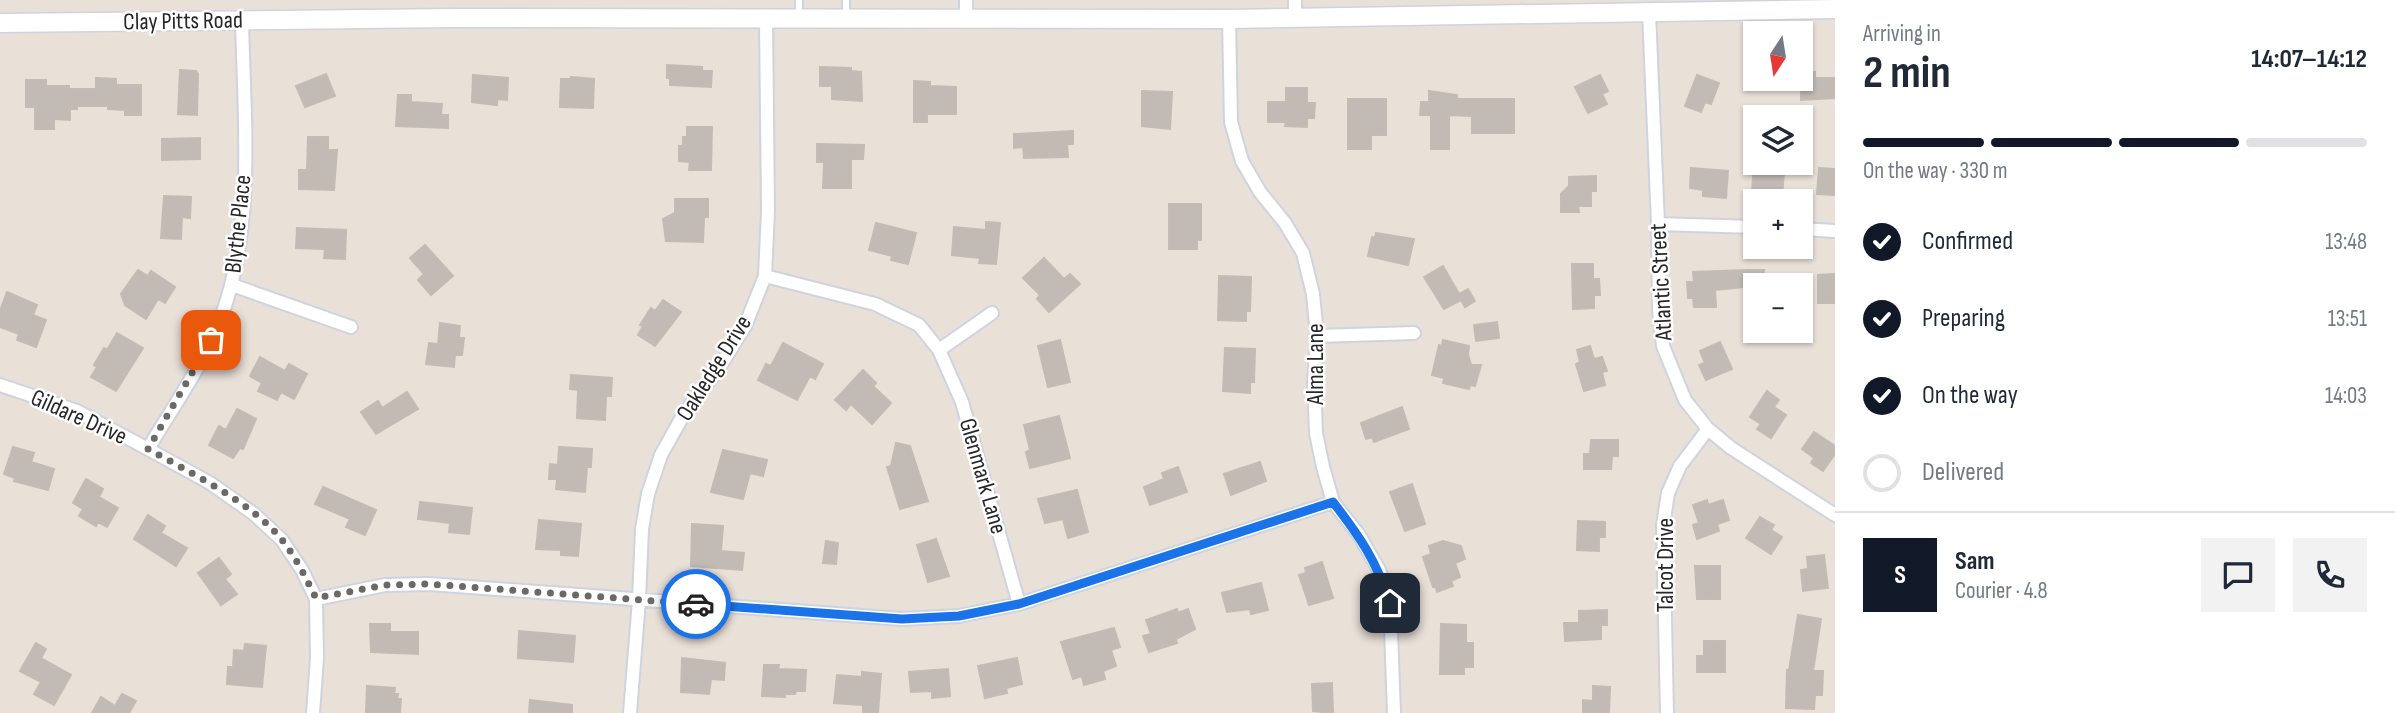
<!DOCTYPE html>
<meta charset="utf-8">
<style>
body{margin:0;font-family:"Sofia Sans Condensed",sans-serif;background:#f2f2f3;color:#1f2937;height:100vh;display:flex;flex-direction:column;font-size:26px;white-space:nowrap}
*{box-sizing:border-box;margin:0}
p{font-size:23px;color:#747a83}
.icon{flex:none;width:38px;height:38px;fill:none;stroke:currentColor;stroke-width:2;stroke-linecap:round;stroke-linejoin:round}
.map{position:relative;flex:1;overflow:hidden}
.side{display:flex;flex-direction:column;background:#fff;width:560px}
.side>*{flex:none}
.needle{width:46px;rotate:192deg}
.controls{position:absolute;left:1743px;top:21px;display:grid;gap:14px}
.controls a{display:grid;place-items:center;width:70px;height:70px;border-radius:0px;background:#fff;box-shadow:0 2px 5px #0004;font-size:35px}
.pin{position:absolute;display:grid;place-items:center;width:60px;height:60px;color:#fff;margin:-30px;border-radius:14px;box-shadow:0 4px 10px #0006}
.courier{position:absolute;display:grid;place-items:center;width:70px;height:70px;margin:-35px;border:5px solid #1a73e8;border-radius:50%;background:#fff;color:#222;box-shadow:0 2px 9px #0007}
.headline em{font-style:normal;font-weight:700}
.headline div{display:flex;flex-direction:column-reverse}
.headline{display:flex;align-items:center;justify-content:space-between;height:119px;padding:0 28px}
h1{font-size:46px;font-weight:700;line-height:52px}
.bar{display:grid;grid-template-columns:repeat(4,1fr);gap:10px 7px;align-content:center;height:84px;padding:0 28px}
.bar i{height:9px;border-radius:5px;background:#e0e1e3}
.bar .current{background:#111827}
.bar p{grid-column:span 4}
.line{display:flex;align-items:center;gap:18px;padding:0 28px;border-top:2px solid #e0e1e3}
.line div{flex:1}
.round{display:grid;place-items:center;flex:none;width:74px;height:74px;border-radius:0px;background:#f2f2f3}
ol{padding:0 28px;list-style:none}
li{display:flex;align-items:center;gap:21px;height:77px}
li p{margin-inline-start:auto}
li .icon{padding:7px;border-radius:50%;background:#111827;color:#fff;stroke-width:4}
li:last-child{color:#747a83}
li i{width:38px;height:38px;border:4px solid #e0e1e3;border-radius:50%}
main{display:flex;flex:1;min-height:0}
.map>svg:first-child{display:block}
</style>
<main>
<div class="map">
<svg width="1835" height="713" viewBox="0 0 1835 713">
<rect width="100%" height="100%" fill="#e9e0d8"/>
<!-- building -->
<path fill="#c1bab5" stroke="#c4bcb2" stroke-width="2" d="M667 65 702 67V71H712L711 87 670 85V78H667Z
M820 67 851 68V71L861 72 862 101 832 99V86H820Z
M180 70 196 71 198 74 197 115 178 114Z
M1801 72H1815V78H1835V98L1801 100Z
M326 74 335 96 305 107 296 86Z
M473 75 508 78 507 100 497 99V105L472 102Z
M1600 75 1608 91 1602 94 1607 104 1588 113 1575 87Z
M1697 75 1719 83 1711 104 1705 102 1701 112 1685 106Z
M571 77 594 79 593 108 560 107 561 79H571Z
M96 78 116 79V85H141V115H125V110L108 109V106H77V109H70V120L54 119V129H35V107H26V80H46V86H69V89H96Z
M914 81 930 82V86L956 87V114H927V122H914Z
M1286 88H1307V103H1315L1314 118H1307V127L1285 126 1286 122H1268V102H1286Z
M1142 91 1172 92 1170 129 1142 126Z
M1429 91 1457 95V99H1514V133H1472V116L1449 115V149H1431V115H1420L1421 102H1429Z
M398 95H411V102L442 104 441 115H448V128L396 126Z
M1348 99H1386V135H1371V149H1348Z
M687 127H712L711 170H689L690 162 679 161V146H683V137H687Z
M1073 131V144H1067L1068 157 1024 158 1023 147 1014 148V134Z
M308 137H328V150H337L334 190 299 189V170H307Z
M200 138V159L162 160V139Z
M817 144 864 145 863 159H851V188H823L824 162H817Z
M1754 163H1769V171L1784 172 1782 198 1766 197V192L1752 191Z
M1691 168 1728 171 1726 198 1703 196V190L1690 188Z
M1819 168 1835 169V195L1817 194Z
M1596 176V191H1591V206H1578L1579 212H1561V194L1569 186V177Z
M164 196 191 197 190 218 182 217 181 239 161 238Z
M675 199H708V217H704L703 242 666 241 663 219 675 213Z
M1169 204H1201V240H1197V249H1169Z
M986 222 1000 223 996 264 979 263 980 258 952 255 954 227 986 230Z
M876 223 916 233 908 264 891 260 892 256 869 250Z
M297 228 346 230 345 259 324 258 325 249 296 248Z
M1376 233 1414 239 1408 265 1368 256 1372 237 1375 238Z
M425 245 453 276 431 295 418 280 424 274 410 258Z
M1044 258 1064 279 1070 274 1080 284 1049 312 1037 299 1040 295 1023 278Z
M1572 264H1593V279H1599L1600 295H1594V308L1573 309Z
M1443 266 1459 294 1468 289 1475 301 1465 307 1461 300 1444 309 1424 277Z
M138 270 148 276 151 271 175 287 165 303 158 299 146 319 125 305 121 294Z
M1748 270H1764L1762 285 1715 290 1716 307H1694L1693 298H1688L1687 282H1694L1693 272Z
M1835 274V303H1818V275Z
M1219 276 1251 277 1250 311H1246V321L1218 320Z
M7 292 37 305 33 315 46 320 36 347 17 340 19 334 0 327V311Z
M663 300 681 312 655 346 638 335 643 326 640 325 651 308 655 311Z
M1497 322 1499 338 1476 341 1474 325Z
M440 323 460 326 459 338H464L462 355H455L454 367 426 364 429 343 438 344Z
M117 333 143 348 116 391 91 377 97 367 94 365 104 348 107 350Z
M1060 340 1070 382 1048 387 1038 346Z
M1443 340 1469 346 1468 354 1471 365H1481L1475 386 1470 385 1469 389 1443 383 1444 378 1432 375 1439 345 1442 346Z
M1720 342 1732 369 1706 380 1699 365 1705 363 1700 351Z
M783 343 823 364 815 379 810 376 797 400 758 380 766 364 771 366Z
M1590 346 1594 359 1602 357 1607 371 1602 372 1605 385 1584 391 1576 364 1580 362 1577 350Z
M1225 348 1255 349 1254 382H1250V393L1223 391Z
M260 357 285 371 289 364 307 374 294 399 281 392 277 400 258 391 262 383 250 376Z
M863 370 876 383 873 386 891 403 872 424 851 404 846 410 835 400Z
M571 375 612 378 611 396H606L605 420 577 418 578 390 570 389Z
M1767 391 1779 400 1774 407 1786 415 1771 438 1757 429 1761 424 1750 417Z
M407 392 418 409 376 434 361 412 378 401 382 408Z
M1402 407 1409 429 1374 442 1372 437 1366 439 1361 423Z
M237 409 256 419 243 449 240 448 233 458 209 445 219 426 226 430Z
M1059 416 1070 458 1030 468 1026 452 1030 450 1024 425Z
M1814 432 1835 446V454L1823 471 1811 463 1814 458 1802 449Z
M1591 440H1618V456H1612L1611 469H1584V454H1590Z
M896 443 910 446 928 501 900 509 887 467 891 466Z
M13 447 34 453 31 462 54 469 48 490 14 481 15 478 4 474Z
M559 447 592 449 591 467H587L585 492 556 489 557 479H549L550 464 558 465Z
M723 450 767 460 763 476 750 473 743 499 711 492Z
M1260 462 1266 481 1231 495 1224 474Z
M1178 467 1187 492 1150 505 1144 487 1164 479 1162 473Z
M86 479 103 489 99 497 118 508 107 527 98 522 96 526 79 516 83 509 73 503Z
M1412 484 1425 524 1405 531 1390 492Z
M323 487 376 510 365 535 346 527 350 519 315 504Z
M1077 490 1088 532 1068 538 1063 519 1045 523 1038 499Z
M1707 500 1708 505 1723 500 1729 520 1717 524 1719 531 1697 539 1693 525 1699 523 1693 505Z
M420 502 472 508 469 534 449 532 450 523 418 519Z
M148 515 165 526 161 533 187 548 176 566 134 539Z
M1760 517 1774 525 1771 530 1782 537 1771 554 1746 538Z
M539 520 581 524 578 556 561 555V550L536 549Z
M1578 521 1605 522V537H1599V551L1577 550Z
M692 524 723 526 721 551 744 553 742 570 691 566Z
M936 539 949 576 928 582 917 545Z
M826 541 838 543 836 564 823 563Z
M1443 541 1461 546 1465 559 1455 563 1460 577 1451 581 1453 586 1437 592 1436 587H1433L1423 557 1431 554 1429 546Z
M1824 555 1828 588 1803 591 1801 570 1808 569 1807 557Z
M219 558 231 574 225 579 237 594 221 605 198 573Z
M1322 562 1333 598 1309 605 1299 575 1306 573 1305 568Z
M1695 566H1720V599H1697Z
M1261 583 1268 610 1251 614 1250 609 1227 612 1222 593Z
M1177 609 1178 613 1188 609 1195 629 1176 639 1177 643 1149 652 1143 636 1151 634 1146 620Z
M1607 610V625H1601V639L1565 641 1564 623H1579V611Z
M1798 615 1821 619 1813 671H1823L1822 695H1815L1814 709 1786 708 1787 670H1789Z
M370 624H390V632H418V654L371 652Z
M1441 624 1466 625V643H1473V667H1464V674H1440Z
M1114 628 1120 647 1111 650 1116 666 1103 671 1105 679 1084 685 1082 676 1073 679 1061 642Z
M519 631 575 636 573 662 518 658Z
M1704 641H1725V672H1697V656H1704Z
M36 643 46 649 41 658 71 675 54 705 34 694 41 682 20 671Z
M245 644 266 646 262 687 227 684 228 667H233L234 650 244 651Z
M682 658 725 663 724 680 711 679 709 694 681 692Z
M1017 658 1022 684 1006 688 1007 693 985 698 978 666Z
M764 665H779L778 669 806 670 805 691H796L795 694H785V697L762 696Z
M948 669 950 696 932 698V691L911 692 909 672Z
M862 672 881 674 878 713H863V705L834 703 837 675 862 677Z
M1332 683 1333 713 1313 711 1312 684Z
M367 686 395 688 394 694H398L397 699H401L400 713H366Z
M1593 686 1610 687 1609 713H1583V700L1593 701Z
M122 694 136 701 129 713H92L101 697 115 706Z
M530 700 572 705V713H529Z"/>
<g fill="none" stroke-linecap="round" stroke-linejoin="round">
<!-- lane casing -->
<g stroke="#ced3e0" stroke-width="10">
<path id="lane" d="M846 0V16
M799 16V0"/>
</g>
<!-- street casing -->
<g stroke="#ced3e0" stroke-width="16">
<path id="street" d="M1649 12 1658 224 1659 311 1663 346 1685 400 1708 429 1731 448 1835 515
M966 17V0
M1295 17V0
M1229 19 1231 122 1242 161 1260 192 1285 223 1303 253 1313 294 1317 336 1314 382 1316 433 1323 467 1333 502 1359 535 1379 570 1390 603 1394 713
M1658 224 1755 227
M1801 229 1835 231
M765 276 875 304 919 325 939 350 962 402 1019 604
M232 285 351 327
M1317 336 1414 333
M939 350 992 313
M0 385 77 411 148 449 210 483 254 514 282 540 302 570 316 599 317 658 313 713
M148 449C172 408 202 367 219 323 256 228 244 120 242 20
M316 599 385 585 429 584 902 619 959 616 1019 604 1333 502
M630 713 639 600 642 529 648 494 661 455 685 412 719 368 745 326 765 276 768 211 766 19
M1667 713 1663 525 1668 493 1680 466 1708 429"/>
</g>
<!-- secondary casing -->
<g stroke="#ced3e0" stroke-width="21">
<path id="secondary" d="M0 23 453 18 1229 19 1835 9"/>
</g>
<!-- lane -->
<use href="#lane" stroke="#fff" stroke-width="6"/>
<!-- street -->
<use href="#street" stroke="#fff" stroke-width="12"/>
<!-- secondary -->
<use href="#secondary" stroke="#fff" stroke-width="18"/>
</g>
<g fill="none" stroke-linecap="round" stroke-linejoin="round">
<!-- done -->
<path stroke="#6b6865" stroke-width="7" stroke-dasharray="0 12.6" d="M211 340 148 449C191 473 253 503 283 541 297 559 306 579 316 598L385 585 429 584 696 604"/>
<!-- route -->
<path stroke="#1a73e8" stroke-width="9" d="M696 604 902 619 959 616 1019 604 1333 502C1360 537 1376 560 1390 603"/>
</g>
<g text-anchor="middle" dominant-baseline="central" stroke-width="5" stroke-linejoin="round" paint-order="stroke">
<!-- street labels -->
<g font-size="24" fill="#272727" stroke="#fff">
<text transform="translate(183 21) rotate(-1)">Clay Pitts Road</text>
<text transform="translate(238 224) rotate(-84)">Blythe Place</text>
<text transform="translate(1661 282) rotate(-93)">Atlantic Street</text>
<text transform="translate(1315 364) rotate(-90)">Alma Lane</text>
<text transform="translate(714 368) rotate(-58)">Oakledge Drive</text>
<text transform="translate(79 417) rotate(24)">Gildare Drive</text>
<text transform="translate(983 476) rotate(74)">Glenmark Lane</text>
<text transform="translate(1665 565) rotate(-90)">Talcot Drive</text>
</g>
</g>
</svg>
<div class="controls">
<a><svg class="needle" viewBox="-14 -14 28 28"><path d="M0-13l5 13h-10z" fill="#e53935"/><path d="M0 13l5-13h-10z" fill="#747a83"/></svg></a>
<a><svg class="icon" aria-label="layers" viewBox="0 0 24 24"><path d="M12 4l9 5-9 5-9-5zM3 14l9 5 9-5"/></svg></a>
<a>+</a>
<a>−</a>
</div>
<div class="pin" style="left:211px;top:340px;background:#ea580c"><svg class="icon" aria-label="bag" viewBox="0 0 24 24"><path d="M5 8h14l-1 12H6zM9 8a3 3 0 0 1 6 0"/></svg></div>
<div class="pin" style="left:1390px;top:603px;background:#1f2937"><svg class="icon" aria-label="home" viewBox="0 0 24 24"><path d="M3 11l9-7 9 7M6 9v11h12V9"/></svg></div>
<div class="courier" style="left:696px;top:604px"><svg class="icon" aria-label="car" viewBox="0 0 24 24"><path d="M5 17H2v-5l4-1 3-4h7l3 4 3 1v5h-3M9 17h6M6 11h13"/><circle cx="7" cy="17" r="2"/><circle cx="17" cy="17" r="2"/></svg></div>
</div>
<section class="side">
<div class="headline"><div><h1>2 min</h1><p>Arriving in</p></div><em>14:07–14:12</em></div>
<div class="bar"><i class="current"></i><i class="current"></i><i class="current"></i><i></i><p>On the way · 330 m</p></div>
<ol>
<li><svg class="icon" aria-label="check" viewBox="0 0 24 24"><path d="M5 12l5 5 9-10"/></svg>Confirmed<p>13:48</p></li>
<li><svg class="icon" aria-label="check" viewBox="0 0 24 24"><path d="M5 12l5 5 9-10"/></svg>Preparing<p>13:51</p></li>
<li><svg class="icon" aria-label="check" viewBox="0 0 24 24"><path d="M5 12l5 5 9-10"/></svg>On the way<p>14:03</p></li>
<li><i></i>Delivered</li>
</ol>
<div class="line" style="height:126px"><b class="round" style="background:#111827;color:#fff">S</b><div><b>Sam</b><p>Courier · 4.8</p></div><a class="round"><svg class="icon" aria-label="chat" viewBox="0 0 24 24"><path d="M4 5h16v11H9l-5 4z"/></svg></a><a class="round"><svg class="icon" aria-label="phone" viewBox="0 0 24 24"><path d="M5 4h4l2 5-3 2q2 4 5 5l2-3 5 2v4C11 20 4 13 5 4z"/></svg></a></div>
</section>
</main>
